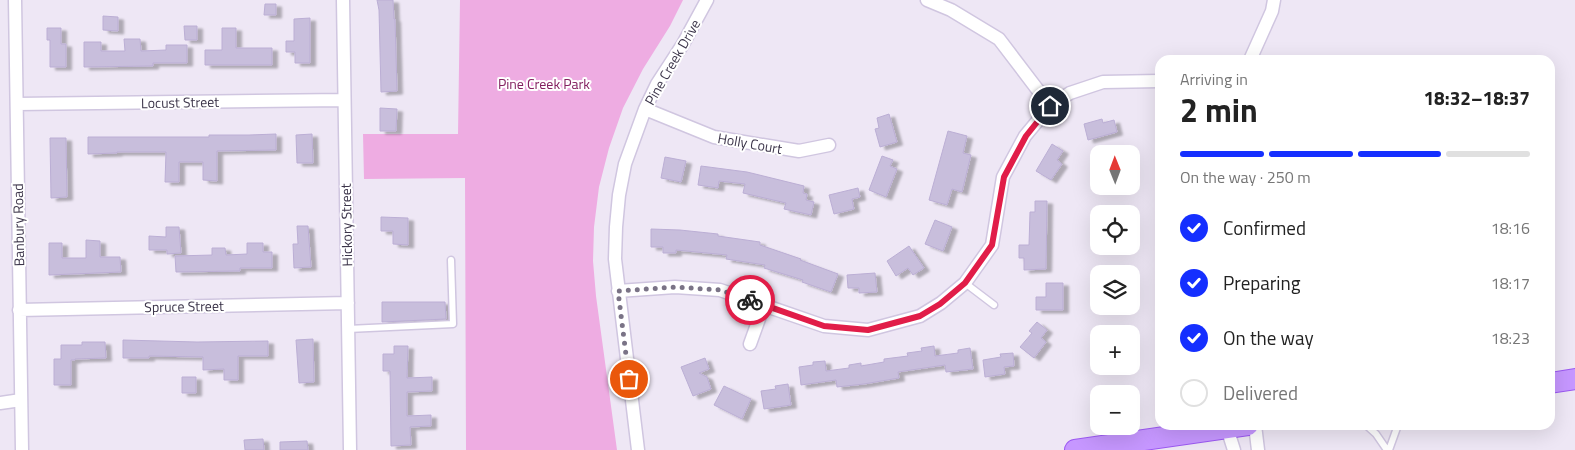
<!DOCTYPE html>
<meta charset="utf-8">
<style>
body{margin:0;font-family:"Titillium Web",sans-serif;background:#f6f6f6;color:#222;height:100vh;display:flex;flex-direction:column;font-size:19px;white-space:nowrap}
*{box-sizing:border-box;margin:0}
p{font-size:16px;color:#767676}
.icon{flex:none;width:28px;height:28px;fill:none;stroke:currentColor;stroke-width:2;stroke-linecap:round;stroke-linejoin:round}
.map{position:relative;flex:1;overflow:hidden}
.details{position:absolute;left:1155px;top:55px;width:400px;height:375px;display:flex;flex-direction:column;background:#fff;border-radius:15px;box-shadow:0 5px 20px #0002}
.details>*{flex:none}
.needle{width:32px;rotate:359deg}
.tools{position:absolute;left:1090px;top:145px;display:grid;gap:10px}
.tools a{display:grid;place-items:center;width:50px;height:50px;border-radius:10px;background:#fff;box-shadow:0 5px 20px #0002;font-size:25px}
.pin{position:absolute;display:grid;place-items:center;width:42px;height:42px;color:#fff;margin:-21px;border:2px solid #fff;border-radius:50%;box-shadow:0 1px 5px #0007}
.courier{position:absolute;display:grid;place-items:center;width:50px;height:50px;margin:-25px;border:4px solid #e11d48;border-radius:50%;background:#fff;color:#222;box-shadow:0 1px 6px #0007}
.overview em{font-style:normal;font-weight:700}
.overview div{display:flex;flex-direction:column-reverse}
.overview{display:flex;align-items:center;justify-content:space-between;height:85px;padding:0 25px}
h1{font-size:32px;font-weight:700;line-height:38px}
.bar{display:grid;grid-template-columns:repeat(4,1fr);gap:8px 5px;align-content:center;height:60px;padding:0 25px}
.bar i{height:6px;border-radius:4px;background:#e0e0e0}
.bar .active{background:#152fff}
.bar p{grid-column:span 4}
ol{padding:0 25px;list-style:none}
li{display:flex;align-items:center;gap:15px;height:55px}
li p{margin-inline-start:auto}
li .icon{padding:5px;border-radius:50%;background:#152fff;color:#fff;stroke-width:4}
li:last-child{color:#767676}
li i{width:28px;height:28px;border:2px solid #e0e0e0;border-radius:50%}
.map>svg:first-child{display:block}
</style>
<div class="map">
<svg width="1575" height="450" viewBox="0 0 1575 450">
<defs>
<filter id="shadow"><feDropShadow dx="5.5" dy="3" stdDeviation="1" flood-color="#0004"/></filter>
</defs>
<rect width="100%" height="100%" fill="#eee7f5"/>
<!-- green -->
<path fill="#eeace2" d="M460 0H683L670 26 643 69 623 108 609 148 599 187 594 227 593 261 596 296 617 450H466L465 178 364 179 363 134H458Z"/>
<!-- building -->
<path fill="#c8bedc" stroke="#bbaed4" filter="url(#shadow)" d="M377 0H393L394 19H395L397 91 381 92 379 10Z
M265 4H276V15H264Z
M103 16 118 17V31L103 30Z
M310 18V63H295V52H286V41H294V19Z
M184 26H197V40H185Z
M47 28H61V44H66V67H50V40H47Z
M222 28H236V48H272V65H205V50H222Z
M124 39H140L141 51 166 50V45H187V63H153V66L84 67V42H101V51H125Z
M380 108 397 109 396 131H380Z
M889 114 897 142 880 147 875 129 879 128 877 118Z
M1102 119 1103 123 1114 120 1117 132 1088 140 1084 124Z
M948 131 967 136 963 153 971 155 962 192 952 189 947 205 929 200Z
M276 134V150L217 151V181L203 180V162H179V182H165L166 152H117V153L88 154V137H209V135H249Z
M312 134 313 163H297L296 135Z
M50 138H66L67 197 51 198Z
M1052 144 1063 151 1057 160 1062 164 1051 180 1036 171Z
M882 156 893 160 890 166 897 169 886 197 869 190Z
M665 157 686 161 681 182 661 178Z
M701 166 747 172 804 186 803 193 807 194 806 200 814 202 811 215 784 209 786 203 743 193 745 184 719 181 718 188 698 185Z
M858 188 860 197 852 199 854 209 834 214 829 195Z
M1035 201H1047L1046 269 1024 270V258H1019V245H1029L1030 212H1035Z
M381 217 408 218V245L393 244V231H381Z
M935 220 952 227 943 251 925 244Z
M297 226H308L311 267 294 268 293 244H298Z
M166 227H179L181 253 167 254V250H149V236L166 237Z
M651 229 680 230 718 234V236L760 242V245L801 259 800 260 838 274 831 292 802 282 803 280 764 268 765 265 726 259 727 255 676 250V253H663V247H651Z
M86 240 100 241V257H120L121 272 49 275V243H62V258H86Z
M247 243H263V252H272V268H240V271L176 272 175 256 212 255V248H225L226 255 247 254Z
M909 246 924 268 913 275 908 268 896 276 887 261Z
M875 273 877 292 859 293V288H848L847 275Z
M1046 283H1063V310H1036V297H1046Z
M382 302H445L446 319 382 322Z
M1037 322 1047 330 1041 338 1046 342 1034 358 1020 347 1032 333 1029 331Z
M313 339 314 382 299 383 296 340Z
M123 340 197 342 268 341V356H238V380H224V369L203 370V357L149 356V358H123Z
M82 342H105L106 358 75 359V360H71V385H54V359H61V345H82Z
M394 346H408L407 378 432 377V391L407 392V416L431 415V426L410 427 411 445 391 446 390 371H383V354H394Z
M934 346 935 356 958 353V350L970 348 973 369 946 372 945 365 898 372 899 378 864 384 837 387 836 380 801 385 799 367 813 365V362L825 361 826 371 849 368V365L861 363V366L884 362V359L908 356 907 353 922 351 921 348Z
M1013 353 1014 366 1004 367 1005 374 985 377 983 360 1001 357 1000 354Z
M705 358 709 369 699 373 707 377 711 389 693 396 681 367Z
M182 377H196V393H182Z
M788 384 791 405 764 409 761 391 776 389 775 386Z
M724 386 751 399 742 419 714 405Z
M263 439 264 450H245L244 440Z
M307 441 308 450H280V442Z"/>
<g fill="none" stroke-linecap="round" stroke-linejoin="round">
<!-- service casing -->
<g stroke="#d0c6e0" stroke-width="9">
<path id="service" d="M965 283 994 305
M348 329 453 324 451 260
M1366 425 1376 434 1387 450
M1389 450 1398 425"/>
</g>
<!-- minor casing -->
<g stroke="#d0c6e0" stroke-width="15">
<path id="minor" d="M15 0 22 450
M343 0 350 450
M927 0 951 10 999 39 1050 106
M1250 60 1272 11 1274 0
M17 104 344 100
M645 109 714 137 799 151 829 145
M618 291 675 287 720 290 824 326 868 330 920 316 941 303 965 283 992 245 1003 177 1025 136 1050 106 1070 93 1103 82 1160 81
M19 310 348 303
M750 344 764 305
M0 403 21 400
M1255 425 1258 450
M1227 428 1234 450
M638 450 615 259 616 227 619 195 625 164 645 109 657 84 683 44 707 0"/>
</g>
<!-- primary casing -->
<g stroke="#9c59f2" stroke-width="22">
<path id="primary" d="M1550 383 1575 379
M1075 450 1248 425"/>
</g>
<!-- service -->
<use href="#service" stroke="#fff" stroke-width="6"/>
<!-- minor -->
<use href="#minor" stroke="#fff" stroke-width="12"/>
<!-- primary -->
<use href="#primary" stroke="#c697ff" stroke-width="20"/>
</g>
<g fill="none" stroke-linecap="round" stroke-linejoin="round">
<!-- done -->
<path stroke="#7a7386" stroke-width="5" stroke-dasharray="0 9" d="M629 379 618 291 675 287 720 290 750 300"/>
<!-- route -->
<path stroke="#e11d48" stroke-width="6" d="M750 300 824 326 868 330 920 316 940 304 965 283 992 245 1004 177 1026 136 1050 106"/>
</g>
<g text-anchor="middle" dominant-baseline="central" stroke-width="4" stroke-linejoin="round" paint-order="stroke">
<!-- street labels -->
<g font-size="14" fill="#3c354a" stroke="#fff">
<text transform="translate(672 62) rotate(-60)">Pine Creek Drive</text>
<text transform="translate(180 102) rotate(-1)">Locust Street</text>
<text transform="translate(750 143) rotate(10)">Holly Court</text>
<text transform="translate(18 225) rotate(-91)">Banbury Road</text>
<text transform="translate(346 225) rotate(-91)">Hickory Street</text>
<text transform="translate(184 306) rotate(-1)">Spruce Street</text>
</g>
<!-- park labels -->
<g font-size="14" fill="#832160" stroke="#fff">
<text x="544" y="83">Pine Creek Park</text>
</g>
</g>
</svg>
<div class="tools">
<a><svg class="needle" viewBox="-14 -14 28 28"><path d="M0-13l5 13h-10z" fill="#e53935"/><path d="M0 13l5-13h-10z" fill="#767676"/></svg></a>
<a><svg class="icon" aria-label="locate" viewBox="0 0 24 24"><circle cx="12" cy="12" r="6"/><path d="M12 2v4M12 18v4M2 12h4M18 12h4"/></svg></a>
<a><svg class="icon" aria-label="layers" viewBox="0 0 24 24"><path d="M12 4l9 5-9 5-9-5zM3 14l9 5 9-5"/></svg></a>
<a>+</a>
<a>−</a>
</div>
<div class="pin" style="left:629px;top:379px;background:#ea580c"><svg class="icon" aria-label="bag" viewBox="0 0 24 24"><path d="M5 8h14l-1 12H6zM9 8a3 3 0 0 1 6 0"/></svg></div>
<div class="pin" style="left:1050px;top:106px;background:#1f2937"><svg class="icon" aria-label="home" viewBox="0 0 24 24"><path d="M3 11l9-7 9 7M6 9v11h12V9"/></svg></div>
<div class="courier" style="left:750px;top:300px"><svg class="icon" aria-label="bike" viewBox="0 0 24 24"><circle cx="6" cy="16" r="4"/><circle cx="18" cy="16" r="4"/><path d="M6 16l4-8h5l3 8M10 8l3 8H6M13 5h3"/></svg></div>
<section class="details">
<div class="overview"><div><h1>2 min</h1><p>Arriving in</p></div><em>18:32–18:37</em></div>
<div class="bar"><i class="active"></i><i class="active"></i><i class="active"></i><i></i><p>On the way · 250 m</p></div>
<ol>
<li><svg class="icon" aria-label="check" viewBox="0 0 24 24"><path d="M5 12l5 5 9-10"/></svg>Confirmed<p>18:16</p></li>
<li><svg class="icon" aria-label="check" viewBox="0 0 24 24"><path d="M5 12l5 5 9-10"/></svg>Preparing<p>18:17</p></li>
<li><svg class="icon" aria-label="check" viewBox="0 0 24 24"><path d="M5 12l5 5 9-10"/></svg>On the way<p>18:23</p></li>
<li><i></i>Delivered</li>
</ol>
</section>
</div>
